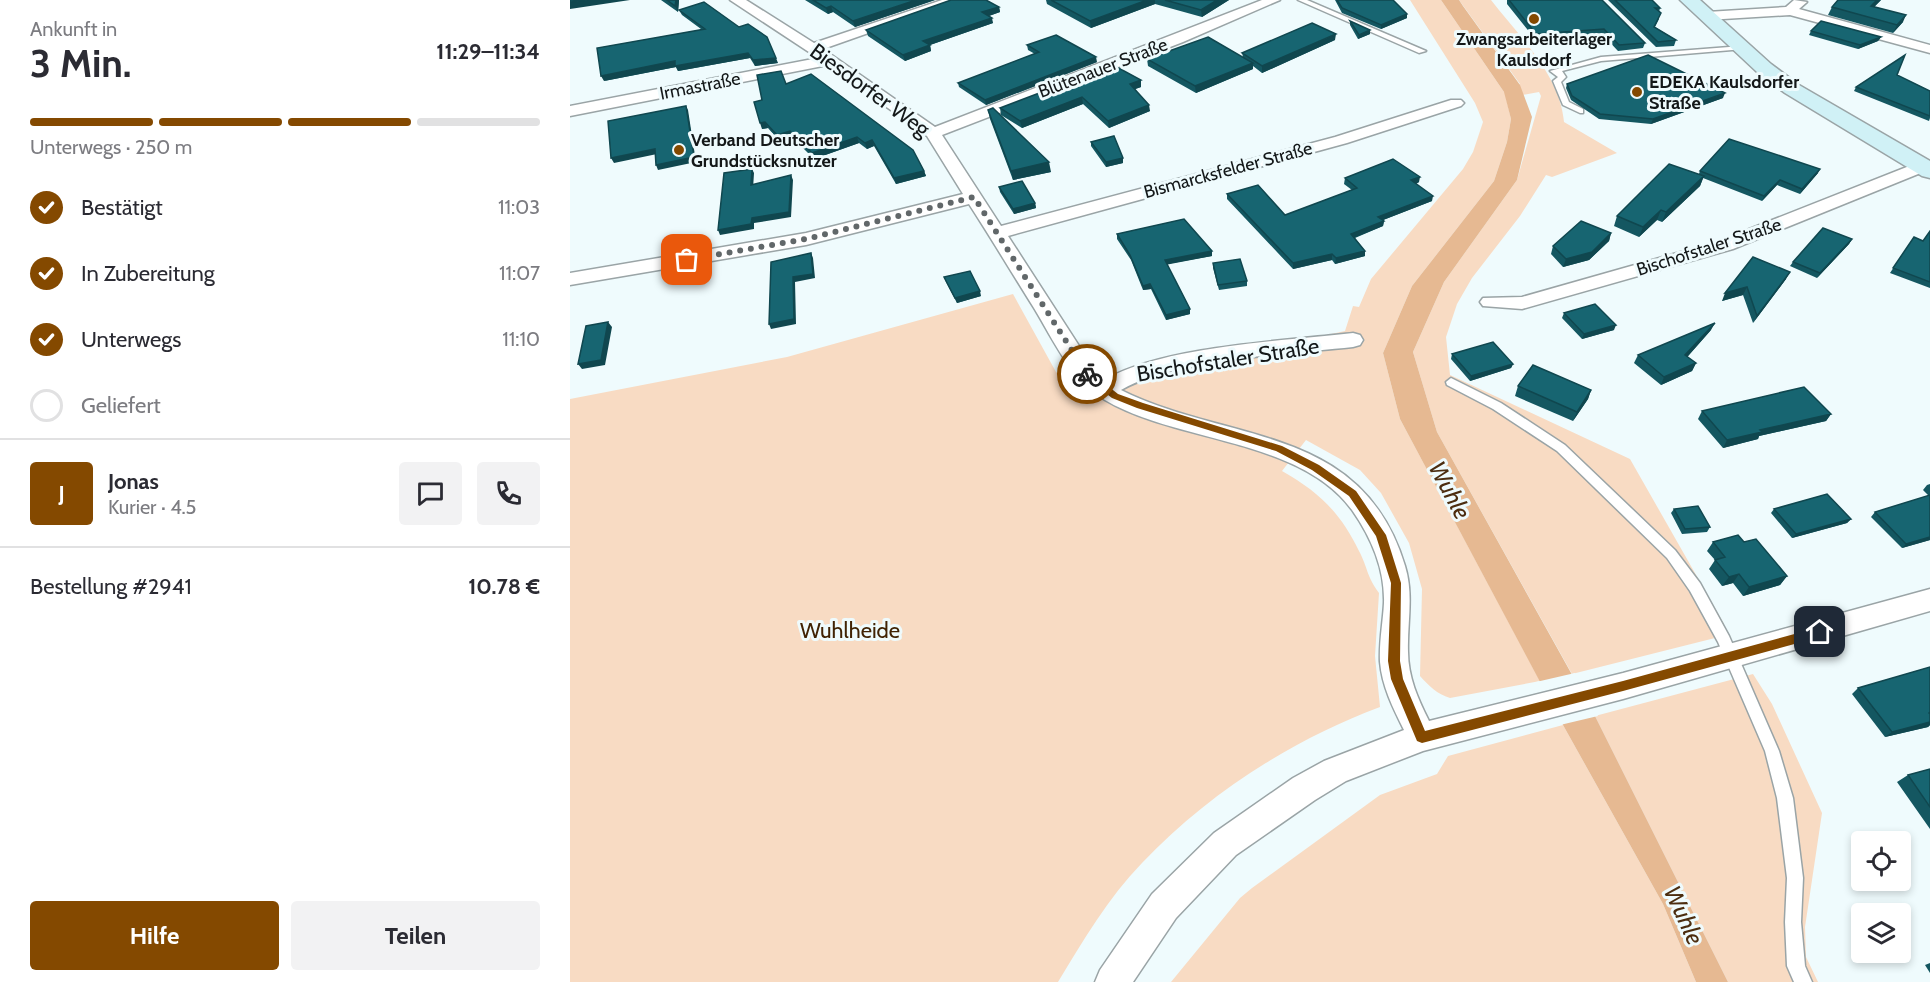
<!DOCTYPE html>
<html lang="de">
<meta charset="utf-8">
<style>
body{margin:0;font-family:Cabin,sans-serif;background:#f2f2f3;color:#2b2b33;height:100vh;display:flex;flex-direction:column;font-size:22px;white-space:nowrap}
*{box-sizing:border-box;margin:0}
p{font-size:20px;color:#7c7c81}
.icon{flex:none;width:33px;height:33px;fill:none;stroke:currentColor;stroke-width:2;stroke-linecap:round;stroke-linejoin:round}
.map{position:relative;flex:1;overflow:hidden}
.drawer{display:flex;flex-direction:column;background:#fff;width:570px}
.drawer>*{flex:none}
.controls{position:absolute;left:1281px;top:831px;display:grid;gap:12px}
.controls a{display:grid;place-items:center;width:60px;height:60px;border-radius:6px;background:#fff;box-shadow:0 3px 9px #0003;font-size:30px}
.pin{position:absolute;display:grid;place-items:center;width:51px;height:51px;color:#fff;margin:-26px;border-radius:12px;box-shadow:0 3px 9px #0006}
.courier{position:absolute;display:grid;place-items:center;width:60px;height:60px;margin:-30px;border:4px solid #844900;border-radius:50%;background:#fff;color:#222;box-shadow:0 2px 8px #0007}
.overview em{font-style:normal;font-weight:700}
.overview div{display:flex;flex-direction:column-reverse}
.overview{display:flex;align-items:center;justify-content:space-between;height:102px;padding:0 30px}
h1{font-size:39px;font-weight:700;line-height:45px}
.bar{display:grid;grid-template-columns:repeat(4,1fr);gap:9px 6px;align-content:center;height:72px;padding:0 30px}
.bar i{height:8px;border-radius:4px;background:#e1e1e2}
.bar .selected{background:#844900}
.bar p{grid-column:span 4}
.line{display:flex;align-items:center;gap:15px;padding:0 30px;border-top:2px solid #e1e1e2}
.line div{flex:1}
.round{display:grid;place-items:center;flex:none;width:63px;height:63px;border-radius:6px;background:#f2f2f3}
ol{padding:0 30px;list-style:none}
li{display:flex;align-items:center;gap:18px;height:66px}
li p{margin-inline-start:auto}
li .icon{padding:6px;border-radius:50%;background:#844900;color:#fff;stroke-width:4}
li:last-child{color:#7c7c81}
li i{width:33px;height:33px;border:3px solid #e1e1e2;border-radius:50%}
.button{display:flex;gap:12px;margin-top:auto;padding:12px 30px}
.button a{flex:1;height:69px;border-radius:6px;background:#844900;color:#fff;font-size:24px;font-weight:700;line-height:69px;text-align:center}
.button a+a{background:#f2f2f3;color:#2b2b33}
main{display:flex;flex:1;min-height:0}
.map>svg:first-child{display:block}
</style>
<main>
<section class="drawer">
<div class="overview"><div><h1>3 Min.</h1><p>Ankunft in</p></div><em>11:29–11:34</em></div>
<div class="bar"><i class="selected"></i><i class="selected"></i><i class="selected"></i><i></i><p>Unterwegs · 250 m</p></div>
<ol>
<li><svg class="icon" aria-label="check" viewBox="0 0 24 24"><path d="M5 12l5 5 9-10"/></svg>Bestätigt<p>11:03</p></li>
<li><svg class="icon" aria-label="check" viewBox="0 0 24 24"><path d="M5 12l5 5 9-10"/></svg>In Zubereitung<p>11:07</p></li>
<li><svg class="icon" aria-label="check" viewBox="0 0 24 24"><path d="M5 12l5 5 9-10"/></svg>Unterwegs<p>11:10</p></li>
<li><i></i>Geliefert</li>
</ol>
<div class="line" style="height:108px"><b class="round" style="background:#844900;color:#fff">J</b><div><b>Jonas</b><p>Kurier · 4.5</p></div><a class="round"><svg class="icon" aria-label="chat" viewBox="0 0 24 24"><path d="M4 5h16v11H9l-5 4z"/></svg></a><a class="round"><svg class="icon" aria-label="phone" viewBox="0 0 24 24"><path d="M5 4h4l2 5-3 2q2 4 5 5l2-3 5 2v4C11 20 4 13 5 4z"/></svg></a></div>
<div class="line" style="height:78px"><div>Bestellung #2941</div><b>10.78 €</b></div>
<div class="button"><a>Hilfe</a><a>Teilen</a></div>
</section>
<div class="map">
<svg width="1360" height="982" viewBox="0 0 1360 982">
<rect width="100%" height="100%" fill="#effbfd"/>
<!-- green -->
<path fill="#f8dbc3" d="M840 0H871L934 92 950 84 889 0H921C949 36 990 75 994 122L1047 153 982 177 976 175 950 216 902 278 887 304 876 337 880 375 1060 459 1154 624 1141 630 1145 638 1002 674 867 432 843 352 874 282 947 180 971 96 969 92 936 98 941 119 937 142 924 181 842 286 813 353 830 419 970 681 880 698C867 694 859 686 850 676L852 589 839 543 811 493 790 470 736 440 712 471C749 492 770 512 789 551 798 568 796 575 809 593L805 656 810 707C720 741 639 793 572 863 538 898 513 941 488 982H0V399L217 357 443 294 486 372 514 395 567 377 775 331 783 306 789 307 801 279 893 169 903 152 913 122 905 103Z
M1183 674 1202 704 1252 813 1235 927 1236 957 1248 982H1158L1025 716Z
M993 725 1093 904 1126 982H601L670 898 682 888 810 795 867 774 878 756Z"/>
<!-- water -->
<path fill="#e6b992" d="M871 0H889L893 6 950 85 962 117 947 180 874 282 843 352 867 432 1025 716 1158 982H1126L1093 904 993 725 830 419 813 353 842 286 924 181 937 142 941 119 934 92Z"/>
<!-- pier -->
<path fill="#effbfd" d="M1005 673 1028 716 990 725 966 682Z"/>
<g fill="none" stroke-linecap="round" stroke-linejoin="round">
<!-- lane casing -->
<g stroke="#9aa4a6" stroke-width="3">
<path id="lane" d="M728 0H737L856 51 849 53Z
M1172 46 1174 47V49L1031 61 992 71 996 77 991 82 999 102 1013 109V113H1010L993 105 983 81 988 77 980 71 1031 57Z
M881 378 931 403 995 445 1105 550 1130 583 1159 636 1209 751 1223 798 1233 878 1231 922 1235 966 1242 982H1224L1217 966 1215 922 1217 878 1207 798 1195 751 1148 642 1120 591 1097 558 987 451 923 409 877 385 876 382Z"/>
</g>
<!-- street casing -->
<g stroke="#9aa4a6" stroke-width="3">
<path id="street" d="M160 0H176L244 43 372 0H392L253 49 365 127 692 0H710L613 42 372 135 431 226 765 137 881 100H891L894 103 891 106 777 143 438 236 524 369 536 379C596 346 713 341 783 333L790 335 793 340 790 345 783 347C719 354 605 359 551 390 659 444 792 423 835 566 844 595 837 623 838 652 838 677 848 699 859 721L1053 673 1360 589V611L1053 699 853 751 776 781 745 800 666 855 606 918 563 982H525L530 970 582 894 644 833 723 778 754 761 834 730C823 708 812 686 810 662 809 642 813 622 814 603 815 569 801 537 782 510 730 438 607 443 535 400 501 380 484 341 464 308 442 273 421 238 399 204L236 245 0 285V273L236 233 393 194 357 136 258 65 0 116V106L248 58Z
M1224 0 1237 2 1229 9 1360 45V53L1220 15 1137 20 1130 16 1137 12 1216 7Z
M1352 161 1358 162V170L1163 249 952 309 913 306 910 302 913 298 952 297 1149 241Z"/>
</g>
<!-- secondary casing -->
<g stroke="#9aa4a6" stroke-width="3">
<path id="secondary" d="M1110 0H1130L1201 64 1229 85 1360 161V178L1352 176 1215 93 1187 72Z"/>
</g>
<!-- lane -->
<use href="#lane" fill="#fff" fill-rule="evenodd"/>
<!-- street -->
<use href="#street" fill="#fff" fill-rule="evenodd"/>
<!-- secondary -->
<use href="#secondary" fill="#d0f1f6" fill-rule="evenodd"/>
</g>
<!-- wall -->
<path fill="#145761" d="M91 0H109L108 12Z
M235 0H365L285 27 263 12 258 14Z
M476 0H659L632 17 585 4 521 28 477 4Z
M765 0H823L837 18 811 29 772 13Z
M937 0H1032L1075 43 1073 48 1048 51 1032 34 965 39 937 4Z
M1038 0H1082L1090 8 1089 12V19L1085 27 1106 40 1104 46 1086 47Z
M1268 0H1311L1304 7 1333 22 1323 33 1258 15 1262 7Z
M429 7 430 12 419 16 423 23 360 45 361 51 335 61 298 36 296 30Z
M109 10 208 63 185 66 180 58 108 71 106 67 34 81 131 29 112 15Z
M780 21 800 34 788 39 780 25Z
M1241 31 1311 37 1308 41 1288 49 1239 35Z
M765 40 692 73 683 66V69L626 93 578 66 577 59 673 57 672 53Z
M457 45 527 62 416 105 389 87 388 83 465 54 458 50Z
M1327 75 1360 91V118L1359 121 1284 91 1286 87Z
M571 80V87L565 89 580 111 539 128 513 104 452 128 431 115 430 108Z
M216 84 354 171 356 176 326 184 304 146 297 149 289 143 244 159 222 137 209 141 198 128 192 129V100Z
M997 84 1153 98 1081 124 1029 119 1001 100 996 88Z
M418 110 481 172 443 180 420 119Z
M521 142 553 158V163L536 167 521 146Z
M1130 171 1248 173 1230 194 1207 185 1192 201 1133 178 1130 186 1092 222 1087 220 1069 237 1044 226 1047 216 1129 174Z
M775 178 849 182 846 184 862 201 813 220 814 221 813 226 785 238 795 251V256L765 264 762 260 723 269 657 199V194L715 215 782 190 774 184Z
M429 187 465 203 466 208 444 214 430 192Z
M1360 231V288L1320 273 1344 237 1353 241Z
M1041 233 1039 241 1019 260 993 267 981 254 983 246Z
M547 234 642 256 597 264 620 309V314L596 320 581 289 573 290 561 260 547 239Z
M1282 239 1279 244 1247 278 1220 266 1223 262Z
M1183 257 1216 279 1183 323 1173 295 1152 301Z
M643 263 677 281V286L649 290 643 268Z
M374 277 411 296 387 303 376 282Z
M994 313 1044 330 1012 339 992 318Z
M1141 330 1117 357 1126 363 1122 371 1091 385 1064 363 1068 355Z
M882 354 943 364 941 368 900 381 881 359Z
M948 386 1021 390 1018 399 1003 421 945 396Z
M1132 411 1261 414 1256 421 1189 436 1188 439 1153 448 1128 419Z
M1360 484V540L1332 548 1301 517 1305 512 1359 496 1353 490 1357 485Z
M1104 509 1140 527 1137 532 1112 534 1101 513Z
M1204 509 1281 519 1277 523 1222 538 1201 513Z
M1143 542H1174L1217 576 1210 585 1173 596 1163 583 1152 586 1139 569 1145 560 1137 551Z
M1360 667V725L1358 727 1315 737 1282 694 1288 688Z
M1360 769V829L1327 782 1338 775Z
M1360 963V973L1355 965Z"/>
<!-- shaded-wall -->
<path fill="#10474f" d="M17 0H60L0 9V2Z
M106 0H109L108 12 105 6Z
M346 0H365L285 27 283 21Z
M577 0H585V4L521 28 520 21Z
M647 0H659L632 17 631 10Z
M1307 0H1311L1298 13 1301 6Z
M261 6 263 12 258 14 256 8Z
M429 7 430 12 413 18 412 12Z
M837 14V18L811 29V25Z
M1336 15 1333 22 1323 33 1327 25Z
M422 18 423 23 360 45 361 51 335 61 333 55 353 41Z
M800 30V34L788 39 789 35Z
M766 34 765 40 692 73V66Z
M1311 37 1308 41 1288 49 1290 45Z
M178 53 180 58 108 71 106 67 34 81 31 76 105 61Z
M526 57 527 62 416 105 415 100Z
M206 58 208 63 185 66 183 60Z
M683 63V69L626 93 625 86Z
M571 80V87L560 91V84Z
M1155 93 1153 98 1081 124 1083 119Z
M512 97 513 104 452 128 450 121Z
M579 105 580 111 539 128 538 121Z
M116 106 118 110 126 162 88 170 86 165Z
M195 122 198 128 192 129 190 123Z
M220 131 222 137 209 141 207 135Z
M287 137 289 143 244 159 242 153Z
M302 140 304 146 297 149 295 143Z
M85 149 87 154 44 163 41 158Z
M553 158V163L536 167V162Z
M479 162 481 172 443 180 441 171Z
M182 169 184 173 183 189 181 185Z
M1250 169 1248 173 1230 194 1232 189Z
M354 171 356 176 326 184 324 178Z
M221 175 223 180 221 217 184 223V229L150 235 148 230 182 218Z
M1134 176 1130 186 1092 222 1096 212Z
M850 177 849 182 841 186V180Z
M1210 180 1207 185 1192 201 1194 196Z
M863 196 862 201 808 222V217Z
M465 203 466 208 444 214 443 209Z
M1091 210 1087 220 1069 237 1073 227Z
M814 221 813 226 781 239V234Z
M1041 233 1039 241 1019 260 993 267 996 259Z
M1282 239 1279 244 1247 278 1250 273Z
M642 251V256L595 265V260Z
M795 251V256L765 264 766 258Z
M241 253 243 258 245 278 225 282 226 324 201 329 199 324 223 277Z
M762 254V260L723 269V263Z
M1220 272 1216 279 1183 323 1187 316Z
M580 284 581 289 573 290V286Z
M1177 287 1173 295 1152 301 1155 293Z
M410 291 411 296 387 303 385 298Z
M620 309V314L596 320V315Z
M38 322 42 327 35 365 12 369 8 364Z
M1145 323 1141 330 1112 363 1115 355Z
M1046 325 1044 330 1012 339 1014 334Z
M1126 363 1122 371 1091 385 1094 377Z
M943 364 941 368 900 381 901 376Z
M1021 390 1018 399 1003 421 1007 412Z
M1261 414 1256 421 1189 436 1188 439 1153 448 1157 440 1190 430Z
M1281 519 1277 523 1222 538 1226 534Z
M1360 537V540L1332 548 1336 544Z
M1169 574 1163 583 1152 586 1159 577Z
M1217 576 1210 585 1173 596 1179 587Z
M1360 722V725L1358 727 1315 737 1322 732Z"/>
<!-- building -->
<path fill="#176571" stroke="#10474f" stroke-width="1.5" d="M0 0H17L0 2Z
M97 0H106L105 6Z
M243 0H346L283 21 261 6 256 8Z
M381 0H416L429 7 412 12 422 18 353 41 360 45 333 55 296 30Z
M481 0H577L520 21Z
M595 0H647L631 10Z
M767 0H823L837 14 811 25 772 8Z
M939 0H1032L1075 43 1049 45 1034 29 966 34Z
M1045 0H1082L1090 8H1085L1091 13 1084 27 1106 40 1088 42Z
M1268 0H1307L1301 6 1336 15 1327 25 1262 7Z
M134 2 169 27 178 24 197 37 206 58 183 60 178 53 105 66V61L31 76 27 48 135 29 109 10Z
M780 21 800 30 789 35Z
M1251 21 1311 37 1290 45 1241 31Z
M742 23 766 34 692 66 672 53Z
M486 35 526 57 415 100 388 83 469 52 457 45Z
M638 37 683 63 625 86 577 59Z
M1078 55 1155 93 1083 119 1030 114 1002 96 997 84Z
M1335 55 1327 75 1360 91V116L1286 87Z
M543 65 571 80 560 84 579 105 538 121 512 97 450 121 430 108Z
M211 71 216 84 241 74 343 150 354 171 324 178 302 140 295 143 287 137 242 153 220 131 207 135 195 122 190 123 184 102 192 100 187 75Z
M116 106 124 157 86 165 85 149 41 158 38 121Z
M423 108 479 162 441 171 418 110Z
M544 136 553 158 536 162 521 142Z
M1159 139 1250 169 1232 189 1210 180 1194 196 1130 171Z
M823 159 850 177 841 180 863 196 808 217 814 221 781 234 795 251 766 258 762 254 723 263 657 194 688 185 715 215 787 188 775 178Z
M1099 164 1134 176 1096 212 1091 210 1073 227 1047 216Z
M182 169 181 185 221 175 219 212 182 218 181 224 148 230 154 173Z
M452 181 465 203 443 209 429 187Z
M614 219 642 251 595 260 620 309 596 315 580 284 573 286 560 255 547 234Z
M1011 221 1041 233 1022 252 996 259 983 246Z
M1253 228 1282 239 1250 273 1223 262Z
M1360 231V282L1323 268 1344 237 1353 241Z
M241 253 243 274 223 277 224 319 199 324 201 262Z
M1183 257 1220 272 1187 316 1177 287 1155 293Z
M670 259 677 281 648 285 643 263Z
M400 271 410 291 385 298 374 277Z
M1025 304 1046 325 1014 334 994 313Z
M38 322 31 360 8 364 16 326Z
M1145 323 1115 355 1126 363 1094 377 1068 355Z
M923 342 943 364 901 376 882 354Z
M963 365 1021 390 1007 412 948 386Z
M1234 387 1261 414 1190 430 1192 432 1157 440 1132 411Z
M1257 494 1281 519 1226 534 1204 509Z
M1360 495V537L1336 544 1305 512Z
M1128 506 1140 527 1115 529 1104 509Z
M1168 535 1174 542 1186 539 1217 576 1179 587 1169 574 1159 577 1145 560 1155 557 1143 542Z
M1360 667V712L1359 713 1360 714V722L1322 732 1288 688Z
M1360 769V807L1338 775Z"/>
<!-- route -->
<path fill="#844900" d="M513 372H520L548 394 573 403 712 446 749 465 786 491 816 535 831 583 830 661 833 679 855 731 1053 681 1250 627 1255 632 1250 637 1053 691 852 743 847 741 821 679 818 661 821 583 806 536 779 496 742 470 706 451 567 408 542 398 513 376Z"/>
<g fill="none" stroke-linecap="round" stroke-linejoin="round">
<!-- done -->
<path stroke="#616769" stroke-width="6" stroke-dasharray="0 10.8" d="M117 260 236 239 404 197 517 374"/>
</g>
<!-- markers -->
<g fill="#844900" stroke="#effbfd" stroke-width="2">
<circle cx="964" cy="19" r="6"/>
<circle cx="1067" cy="92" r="6"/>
<circle cx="109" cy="150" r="6"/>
</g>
<g text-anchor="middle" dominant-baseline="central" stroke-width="6" stroke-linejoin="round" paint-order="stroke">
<!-- far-poi labels -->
<g font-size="18" font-weight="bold" fill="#141819" stroke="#effbfd" text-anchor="start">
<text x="964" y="39" text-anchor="middle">Zwangsarbeiterlager<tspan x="964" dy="21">Kaulsdorf</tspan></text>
<text x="1079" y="82">EDEKA Kaulsdorfer<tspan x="1079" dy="21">Straße</tspan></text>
<text x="121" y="140">Verband Deutscher<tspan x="121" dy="21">Grundstücksnutzer</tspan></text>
</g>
<!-- far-street labels -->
<g font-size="18" fill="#141819" stroke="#effbfd">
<text transform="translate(533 68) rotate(-21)">Blütenauer Straße</text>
<text transform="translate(130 86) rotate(-11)">Irmastraße</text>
<text transform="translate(658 170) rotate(-15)">Bismarcksfelder Straße</text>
<text transform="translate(1139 247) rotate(-18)">Bischofstaler Straße</text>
</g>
<!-- street labels -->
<g font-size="22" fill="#141819" stroke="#effbfd">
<text transform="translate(300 90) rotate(36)">Biesdorfer Weg</text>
<text transform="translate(658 360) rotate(-9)">Bischofstaler Straße</text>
</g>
<!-- park labels -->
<g font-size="22" fill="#412304" stroke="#effbfd">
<text x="280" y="630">Wuhlheide</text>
</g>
<!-- water labels -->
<g font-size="24" font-style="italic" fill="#4c2d0f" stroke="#effbfd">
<text transform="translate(880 490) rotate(62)">Wuhle</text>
<text transform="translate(1114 915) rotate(65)">Wuhle</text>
</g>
</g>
</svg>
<div class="controls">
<a><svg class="icon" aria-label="locate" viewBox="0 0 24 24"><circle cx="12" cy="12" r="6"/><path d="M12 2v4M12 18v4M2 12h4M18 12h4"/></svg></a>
<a><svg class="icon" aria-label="layers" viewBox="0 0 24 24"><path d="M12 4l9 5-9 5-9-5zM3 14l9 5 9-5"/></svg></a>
</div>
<div class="pin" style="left:117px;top:260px;background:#ea580c"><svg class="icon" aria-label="bag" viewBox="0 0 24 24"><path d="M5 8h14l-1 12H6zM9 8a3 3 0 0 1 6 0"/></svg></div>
<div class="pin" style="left:1250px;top:632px;background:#1f2937"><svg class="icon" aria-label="home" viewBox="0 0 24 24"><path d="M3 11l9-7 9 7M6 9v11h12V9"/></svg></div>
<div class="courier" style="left:517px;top:374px"><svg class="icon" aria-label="bike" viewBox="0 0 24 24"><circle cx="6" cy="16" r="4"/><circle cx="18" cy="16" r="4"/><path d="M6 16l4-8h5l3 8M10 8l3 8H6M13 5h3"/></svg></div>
</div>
</main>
